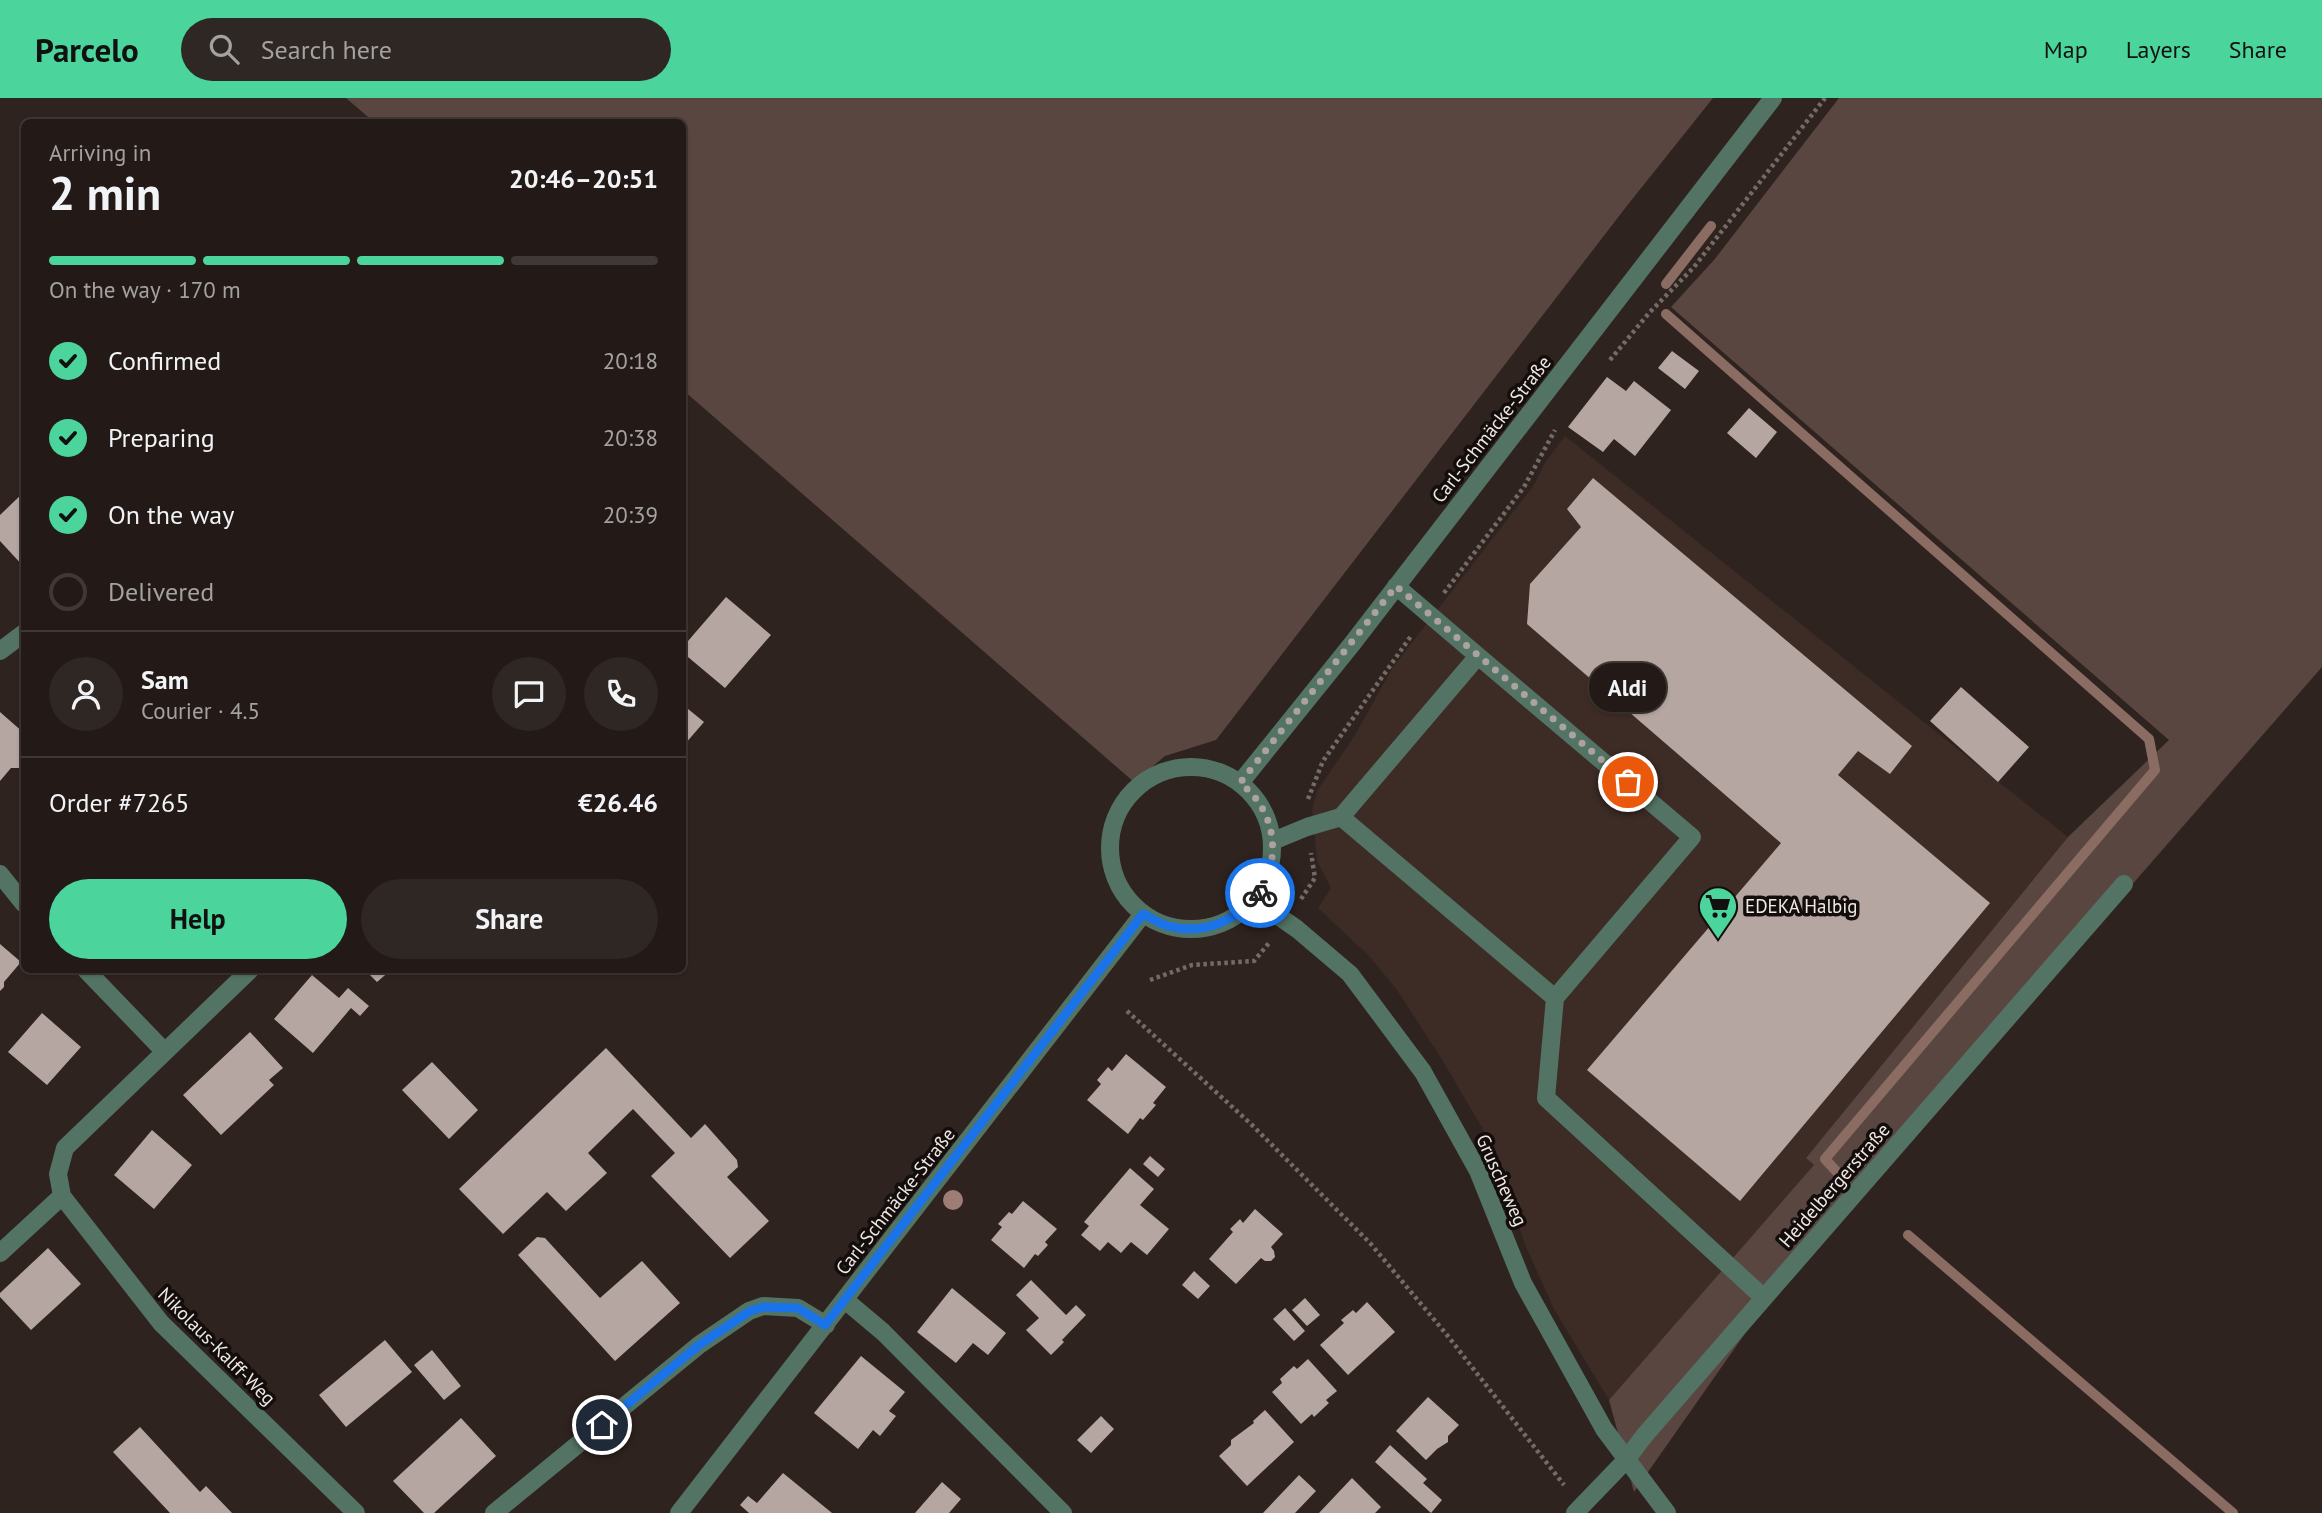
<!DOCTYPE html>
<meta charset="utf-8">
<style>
body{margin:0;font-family:"PT Sans",sans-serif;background:#2f2724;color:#f1f3f6;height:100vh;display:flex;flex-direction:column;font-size:26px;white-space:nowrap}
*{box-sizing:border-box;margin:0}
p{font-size:23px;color:#a3a1a1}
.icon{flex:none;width:38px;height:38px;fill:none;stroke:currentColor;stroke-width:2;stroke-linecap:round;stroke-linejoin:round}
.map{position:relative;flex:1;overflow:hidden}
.drawer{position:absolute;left:21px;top:21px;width:665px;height:854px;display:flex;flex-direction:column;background:#231a17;border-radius:10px;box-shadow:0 2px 5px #0004,0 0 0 2px #403836}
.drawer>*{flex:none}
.pin{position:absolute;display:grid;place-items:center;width:60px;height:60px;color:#fff;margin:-30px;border:4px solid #fff;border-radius:50%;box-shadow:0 2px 7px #0007}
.courier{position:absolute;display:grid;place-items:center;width:70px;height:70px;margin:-35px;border:5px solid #1a73e8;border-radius:50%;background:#fff;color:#222;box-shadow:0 2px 9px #0007}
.bubble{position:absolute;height:49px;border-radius:24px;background:#231a17;box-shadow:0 2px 5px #0004,0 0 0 2px #403836;font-size:23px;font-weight:800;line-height:49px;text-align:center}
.overview em{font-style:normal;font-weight:800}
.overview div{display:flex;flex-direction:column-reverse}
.overview{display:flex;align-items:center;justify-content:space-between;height:119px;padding:0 28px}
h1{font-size:46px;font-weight:800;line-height:52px}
.bar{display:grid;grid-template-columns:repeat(4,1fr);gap:10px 7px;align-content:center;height:84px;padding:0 28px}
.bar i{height:9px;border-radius:5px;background:#403836}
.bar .active{background:#4bd49b}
.bar p{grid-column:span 4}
.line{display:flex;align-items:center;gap:18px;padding:0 28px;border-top:2px solid #403836}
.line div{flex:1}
.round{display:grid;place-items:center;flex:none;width:74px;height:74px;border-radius:37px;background:#2f2724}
ol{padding:0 28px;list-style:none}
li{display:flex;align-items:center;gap:21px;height:77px}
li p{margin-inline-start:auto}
li .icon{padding:7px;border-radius:50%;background:#4bd49b;color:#111;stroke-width:4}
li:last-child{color:#a3a1a1}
li i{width:38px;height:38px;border:4px solid #403836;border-radius:50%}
.cta{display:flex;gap:14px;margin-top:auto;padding:14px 28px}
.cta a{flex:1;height:80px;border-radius:42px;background:#4bd49b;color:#111;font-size:28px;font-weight:800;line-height:80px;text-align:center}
.cta a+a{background:#2f2724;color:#f1f3f6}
header{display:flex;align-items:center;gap:42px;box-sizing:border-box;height:98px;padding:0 35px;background:#4bd49b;color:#111}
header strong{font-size:33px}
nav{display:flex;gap:38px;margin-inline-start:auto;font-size:24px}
.search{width:490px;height:63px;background:#2f2724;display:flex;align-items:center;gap:18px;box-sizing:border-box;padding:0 24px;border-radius:38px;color:#a3a1a1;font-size:26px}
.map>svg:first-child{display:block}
</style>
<header>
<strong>Parcelo</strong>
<div class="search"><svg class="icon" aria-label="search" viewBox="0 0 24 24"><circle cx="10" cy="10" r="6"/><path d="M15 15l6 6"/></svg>Search here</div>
<nav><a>Map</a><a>Layers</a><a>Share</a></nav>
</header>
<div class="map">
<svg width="2322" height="1415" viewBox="0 0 2322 1415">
<rect width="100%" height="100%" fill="#2f231f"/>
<!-- built -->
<path fill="#3d2b25" d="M1565 338 2068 739 1806 1060 1815 1067 1609 1302 1555 1213 1526 1149 1487 1038 1441 960 1397 892 1369 858 1318 810 1331 790 1317 763 1312 712 1317 693 1355 637 1393 569 1534 387 1544 366Z"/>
<!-- green -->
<path fill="#5a4640" d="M346 0H1713L1626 109 1216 642 1165 658 1134 684 683 292 682 24H374Z
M1839 0H2322V569L1765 1207 1634 1394 1609 1302 1814 1067 1806 1060 2068 739 2169 642 1671 209 1714 162Z"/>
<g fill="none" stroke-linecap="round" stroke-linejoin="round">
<!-- stream -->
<path stroke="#8b6c63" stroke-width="10" d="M1666 186 1711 128
M1666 216 2149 641 2155 672 1825 1061 1837 1074
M1908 1137 2233 1415"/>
</g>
<!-- building -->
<path fill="#b5a6a1" d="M1672 253 1699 273 1685 291 1658 270Z
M1607 279 1626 293 1634 283 1671 312 1635 358 1614 341 1603 354 1568 329Z
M1749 310 1777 334 1756 360 1727 335Z
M1593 380 1912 648 1890 676 1858 653 1838 677 1990 805 1740 1103 1587 972 1781 745 1527 526 1530 486 1581 429 1567 411Z
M24 394V469L0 443V417Z
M726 499 771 537 725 590 682 554V550Z
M1961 589 2029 649 1998 684 1930 623Z
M682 606 704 624 685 646 682 644Z
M0 614 24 635V670H11L0 683Z
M0 846 21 864 4 884V889L0 893Z
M365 872H391L377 884Z
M312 877 339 900 348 890 369 908 360 918 351 910 313 955 274 921Z
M42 915 81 949 47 987 8 954Z
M250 934 283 970 269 982 274 987 221 1037 183 997Z
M606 950 691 1040 705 1026 737 1062 738 1069 727 1079 769 1123 730 1160 651 1078 675 1055 633 1011 588 1055 607 1075 566 1113 547 1094 503 1136 459 1091Z
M1126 956 1166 989 1153 1005 1156 1007 1143 1022 1140 1020 1128 1036 1087 1002 1101 986 1097 982 1108 969 1112 973Z
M432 964 478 1012 449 1041 402 992Z
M152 1032 192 1067 154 1111 114 1077Z
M1150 1058 1165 1071 1158 1079 1143 1066Z
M1130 1070 1154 1091 1140 1107 1169 1131 1147 1157 1131 1144 1121 1155 1108 1144 1100 1153 1081 1137 1089 1128 1084 1124Z
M1023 1103 1057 1131 1045 1144 1048 1147 1038 1158 1035 1156 1024 1170 991 1142 1002 1129 998 1126 1009 1114 1012 1116Z
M1255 1111 1283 1136 1271 1149 1274 1153 1275 1159 1271 1163H1265L1261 1160 1236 1186 1209 1161 1233 1134 1230 1131 1240 1121 1243 1125Z
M537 1139 545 1140 600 1200 642 1163 680 1205 615 1263 518 1157Z
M48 1150 81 1186 31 1232 0 1199V1195Z
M1194 1173 1210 1188 1198 1201 1182 1187Z
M1031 1182 1066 1217 1076 1207 1086 1217 1062 1242 1064 1244 1051 1257 1026 1232 1039 1220 1016 1197Z
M952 1190 1006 1235 988 1257 973 1245 956 1265 917 1234Z
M1305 1200 1320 1217 1307 1228 1292 1212Z
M1367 1204 1395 1234 1348 1277 1320 1247 1344 1225 1341 1222 1353 1212 1356 1215Z
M1285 1210 1305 1233 1294 1243 1273 1221Z
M385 1242 412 1274 346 1329 319 1297Z
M432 1252 461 1288 444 1302 414 1267Z
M861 1258 905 1294 889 1313 896 1318 880 1338 873 1332 858 1351 814 1315Z
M1308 1261 1337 1293 1326 1302 1329 1305 1314 1319 1312 1316 1301 1326 1272 1294 1282 1285 1280 1281 1294 1268 1297 1271Z
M1428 1299 1459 1327 1448 1338V1344L1437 1351 1426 1362 1396 1333Z
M1265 1312 1294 1344 1247 1388 1219 1358 1231 1347V1342L1254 1325 1253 1323Z
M1101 1318 1114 1331 1091 1355 1077 1342Z
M461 1320 496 1358 434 1415H424L393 1383Z
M140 1329 200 1394 206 1388 232 1415H170L113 1354Z
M1390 1347 1427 1381 1423 1385 1442 1402 1431 1415 1375 1364Z
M783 1375 832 1415H749L740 1407 748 1398 757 1405Z
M1299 1377 1316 1393 1295 1415H1263Z
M1352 1380 1381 1409 1375 1415H1319Z
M942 1384 961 1401 949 1415H915Z"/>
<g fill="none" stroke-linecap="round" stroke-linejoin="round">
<!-- path -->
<path stroke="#746a66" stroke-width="4.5" stroke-dasharray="3.5 3.5" stroke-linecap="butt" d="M1610 262 1649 215 1694 169 1825 0
M1444 495 1524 389 1555 332
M1308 701 1323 663 1411 538
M1301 801 1315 780 1311 755
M1150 882 1192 867 1254 863 1269 845
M1127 913 1251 1026 1370 1145 1447 1237 1564 1387"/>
<!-- minor -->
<path stroke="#537464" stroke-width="18" d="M1396 488 1478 558
M0 553 24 535
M1110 750a81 81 0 1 1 162 0a81 81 0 1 1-162 0Z
M1240 685 1352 546 1773 0
M1273 743 1307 729 1341 719
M0 776 24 806
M1254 801 1297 831 1350 876 1423 974 1478 1073 1523 1185 1604 1331 1667 1415
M86 872 164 953
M250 872 65 1050 58 1076 62 1098 161 1225 356 1415
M1555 900 1341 719 1478 558 1692 739 1555 900 1546 1000 1764 1200
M0 1155 62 1098
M845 1202 883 1234 1063 1415
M494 1415 699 1247 749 1213 763 1208 798 1210 826 1227
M679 1415 1143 816
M1575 1415 1626 1362 1644 1338 2124 786"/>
</g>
<!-- trees -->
<circle fill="#9e7e74" cx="953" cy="1102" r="10"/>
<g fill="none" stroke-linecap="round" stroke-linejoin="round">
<!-- done -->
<path stroke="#aca3a0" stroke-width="7" stroke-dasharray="0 12.6" d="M1260 795C1282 758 1275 711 1240 685L1396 488 1628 684"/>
<!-- route -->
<path stroke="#1a73e8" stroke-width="9" d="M602 1327 699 1247 750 1213 763 1209 798 1210 825 1227 1143 816C1151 820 1160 826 1168 828 1204 838 1237 822 1260 795"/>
</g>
<!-- icons -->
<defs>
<g id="supermarket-pin" transform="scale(2.0125)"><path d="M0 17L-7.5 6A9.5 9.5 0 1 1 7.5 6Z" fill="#4bd49b" stroke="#130e0c"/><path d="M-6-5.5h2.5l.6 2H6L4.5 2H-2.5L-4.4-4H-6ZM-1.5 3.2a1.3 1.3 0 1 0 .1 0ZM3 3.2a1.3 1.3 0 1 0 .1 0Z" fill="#111"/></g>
</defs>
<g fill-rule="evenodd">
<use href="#supermarket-pin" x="1718" y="808"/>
</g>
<g text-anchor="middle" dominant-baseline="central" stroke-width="7" stroke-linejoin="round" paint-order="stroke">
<!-- street labels -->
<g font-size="19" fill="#f0e8e5" stroke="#130e0c">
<text transform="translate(1491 331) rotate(-52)">Carl-Schmäcke-Straße</text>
<text transform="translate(1502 1082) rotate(66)">Gruscheweg</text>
<text transform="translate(1834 1087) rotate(-49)">Heidelbergerstraße</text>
<text transform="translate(895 1103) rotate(-52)">Carl-Schmäcke-Straße</text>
<text transform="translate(217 1248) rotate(45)">Nikolaus-Kalff-Weg</text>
</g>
<!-- poi labels -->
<g font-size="19" fill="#f0e8e5" stroke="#130e0c" text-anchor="start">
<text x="1745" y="808">EDEKA Halbig</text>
</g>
</g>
</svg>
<div class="pin" style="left:1628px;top:684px;background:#ea580c"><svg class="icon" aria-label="bag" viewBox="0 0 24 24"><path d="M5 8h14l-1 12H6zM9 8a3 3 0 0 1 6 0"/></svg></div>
<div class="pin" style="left:602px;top:1327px;background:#1f2937"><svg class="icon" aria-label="home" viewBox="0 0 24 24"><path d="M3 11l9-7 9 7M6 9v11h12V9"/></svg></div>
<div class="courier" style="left:1260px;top:795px"><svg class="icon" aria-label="bike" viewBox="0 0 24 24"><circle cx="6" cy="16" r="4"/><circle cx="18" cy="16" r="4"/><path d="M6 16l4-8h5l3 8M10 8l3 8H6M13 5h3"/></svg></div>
<div class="bubble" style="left:1589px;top:565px;width:77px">Aldi</div>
<section class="drawer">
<div class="overview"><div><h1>2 min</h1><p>Arriving in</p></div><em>20:46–20:51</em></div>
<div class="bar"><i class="active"></i><i class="active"></i><i class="active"></i><i></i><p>On the way · 170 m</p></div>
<ol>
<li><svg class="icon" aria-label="check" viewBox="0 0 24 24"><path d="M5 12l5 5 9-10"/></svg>Confirmed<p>20:18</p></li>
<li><svg class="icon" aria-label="check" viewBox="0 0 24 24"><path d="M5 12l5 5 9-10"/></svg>Preparing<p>20:38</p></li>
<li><svg class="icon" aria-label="check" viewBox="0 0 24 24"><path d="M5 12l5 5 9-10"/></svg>On the way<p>20:39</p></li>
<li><i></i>Delivered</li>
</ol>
<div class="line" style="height:126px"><a class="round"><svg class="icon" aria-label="person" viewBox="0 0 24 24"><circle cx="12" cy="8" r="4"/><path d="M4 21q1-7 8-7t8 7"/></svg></a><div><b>Sam</b><p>Courier · 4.5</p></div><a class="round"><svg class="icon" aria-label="chat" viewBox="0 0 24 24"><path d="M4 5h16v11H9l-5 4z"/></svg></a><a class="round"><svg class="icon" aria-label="phone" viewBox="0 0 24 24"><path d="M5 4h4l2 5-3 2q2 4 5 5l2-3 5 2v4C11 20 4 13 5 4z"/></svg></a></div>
<div class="line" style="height:91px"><div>Order #7265</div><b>€26.46</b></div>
<div class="cta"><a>Help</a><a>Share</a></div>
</section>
</div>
